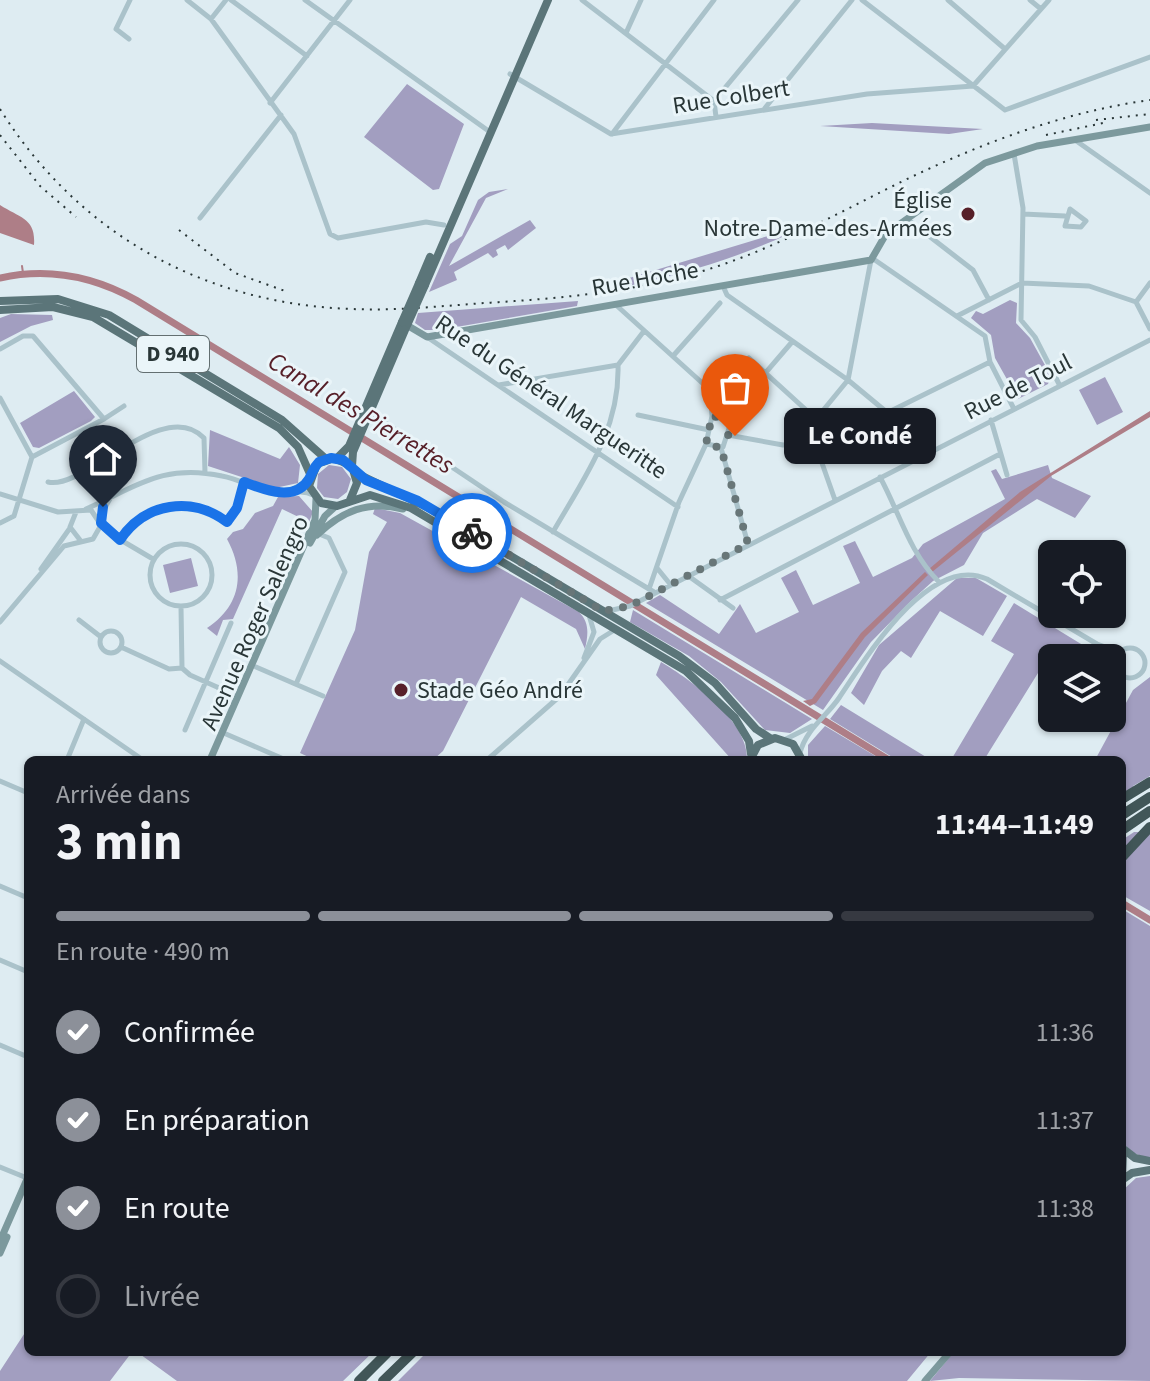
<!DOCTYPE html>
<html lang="fr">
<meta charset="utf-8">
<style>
body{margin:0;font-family:"Source Sans 3",sans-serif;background:#242831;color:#f1f3f6;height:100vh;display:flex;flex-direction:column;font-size:30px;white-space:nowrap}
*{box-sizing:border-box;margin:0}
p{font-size:26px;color:#9ea1a6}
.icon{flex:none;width:44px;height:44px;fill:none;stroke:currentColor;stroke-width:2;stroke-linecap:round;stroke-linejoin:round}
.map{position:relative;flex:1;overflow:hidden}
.panel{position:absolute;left:24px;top:756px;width:1102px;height:600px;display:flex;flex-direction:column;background:#171b24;border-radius:12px;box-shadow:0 2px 6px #0004}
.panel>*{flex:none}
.buttons{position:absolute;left:1038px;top:540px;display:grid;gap:16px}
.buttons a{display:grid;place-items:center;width:88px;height:88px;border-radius:12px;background:#171b24;box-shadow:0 2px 6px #0004;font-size:40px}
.pin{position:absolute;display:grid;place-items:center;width:68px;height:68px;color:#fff;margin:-82px -34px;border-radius:50% 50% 50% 0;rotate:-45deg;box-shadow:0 0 8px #0007}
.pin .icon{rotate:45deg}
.courier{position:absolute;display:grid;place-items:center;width:80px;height:80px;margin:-40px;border:6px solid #1a73e8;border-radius:50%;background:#fff;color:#222;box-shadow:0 2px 10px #0007}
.bubble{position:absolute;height:56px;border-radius:12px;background:#171b24;box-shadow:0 2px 6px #0004;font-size:26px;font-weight:700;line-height:56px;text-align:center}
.head em{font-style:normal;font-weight:700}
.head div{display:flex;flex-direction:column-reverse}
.head{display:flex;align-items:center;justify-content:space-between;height:136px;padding:0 32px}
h1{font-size:52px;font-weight:700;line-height:60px}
.bar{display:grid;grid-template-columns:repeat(4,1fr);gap:12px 8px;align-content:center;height:96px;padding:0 32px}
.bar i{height:10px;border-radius:6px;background:#363941}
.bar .active{background:#8c9099}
.bar p{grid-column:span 4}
ol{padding:0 32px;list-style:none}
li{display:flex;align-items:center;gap:24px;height:88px}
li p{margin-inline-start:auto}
li .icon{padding:8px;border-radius:50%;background:#8c9099;color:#fff;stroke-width:4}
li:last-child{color:#9ea1a6}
li i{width:44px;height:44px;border:4px solid #363941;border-radius:50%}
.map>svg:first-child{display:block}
</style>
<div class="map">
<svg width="1150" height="1381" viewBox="0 0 1150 1381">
<rect width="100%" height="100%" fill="#deecf2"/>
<!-- green -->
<path fill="#a29ec0" d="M407 84 464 124 439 189 433 190 364 137Z
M872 123 983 129 949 134 820 126Z
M508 189 486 198 449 266 530 220 536 228 508 250 505 245 496 250 498 255 493 258 488 253 454 272 457 280 429 292 450 244 462 236 478 200 489 192Z
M811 223C749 255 686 274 618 288L616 282Z
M1010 300 1017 303 1016 323 1030 338 1051 376 1048 384 1018 399 995 358 991 335 971 318 976 311 983 314Z
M578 301 577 306 439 330H425L415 323 418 313Z
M11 314 52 315 53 320 31 326 0 342V318Z
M1105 377 1123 412 1097 425 1079 390Z
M74 391 95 417 91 421 39 448 33 447 20 423Z
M210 430 280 459 289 447 300 465 298 483 275 488 208 466Z
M329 465 342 467 351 479 347 492 338 499 324 497 317 488 318 474Z
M1048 465 1052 478 1091 496 1075 518 1037 499 983 533 964 565 933 581 911 601 871 642 823 710 646 603 660 595 719 634 740 604 756 633 799 612 781 578 796 570 813 605 860 583 843 546 855 541 873 577 912 558 923 544 1005 499 991 471 996 469 1002 479Z
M299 496 313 512 309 522 282 509 233 619 223 620 217 636 207 628C240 606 246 574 227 539L233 532 243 529 255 513 273 506 278 497Z
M375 508 400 513 579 612C590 623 588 635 585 649L576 629 521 597 443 751 433 760H315L300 753 355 630 369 552 387 522 373 514Z
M191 558 198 586 170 593 163 565Z
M957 578H976L1007 596 983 636 940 611 911 658 901 651 882 671 864 705 851 693 879 645Z
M1014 603 1104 658H1062L1051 652 984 760H951L1014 654 991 641Z
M633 610 812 719 790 733 765 730 721 682 689 656 630 622Z
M661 662C691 680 749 721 747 760H732L656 675Z
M1150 677V776L1133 786 1138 794 1122 804V760H1095L1133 690Z
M841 705 931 760H897L830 719Z
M825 726 882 760H808V745Z
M1134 832H1150V911L1122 895V840Z
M1122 909 1150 926V1159L1131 1152 1122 1141Z
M1150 1176V1381L959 1378 930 1381 954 1352H1122V1191L1136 1178Z
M28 1328V1352H132L110 1381H0V1371Z
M137 1352H373L343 1381H177Z
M427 1352H931L907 1381H398Z"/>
<!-- water -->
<path fill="#ae7e87" d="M0 205C20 218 36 218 34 245L0 233Z
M1150 411V417L1051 476 932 572 929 569 1020 492Z
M925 572 928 575 865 637 816 703 810 706 803 701 812 699 861 633Z"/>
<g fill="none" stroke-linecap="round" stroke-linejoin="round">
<!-- stream -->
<path stroke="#ae7e87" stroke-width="2" d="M22 266 23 273"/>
<!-- canal -->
<path stroke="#ae7e87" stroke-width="7" d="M0 278C49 267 93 276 136 300L889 760
M1122 903 1150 920"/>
<!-- street-tunnel -->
<path stroke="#bac8cd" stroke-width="5" stroke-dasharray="5 2.5" stroke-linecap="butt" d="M217 687 232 694"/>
<!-- street -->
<path stroke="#aac2ca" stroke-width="5" d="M187 0 211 19 294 134 330 234 338 238 426 222 444 225
M231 0 307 56
M305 0 490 132
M582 0 714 101
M862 0 1005 110 1150 57
M948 0 1005 49
M1030 0 1041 9
M211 19 226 0
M626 33 641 0
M129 39 116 29 130 0
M510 74 611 134 867 94 973 86 1049 0
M714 101 798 0
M714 101 716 117
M270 103 350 0
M765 108 852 0
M612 134 714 0
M1075 140 1150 193
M1014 154 1023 208 1021 320 1035 337 1060 386
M1070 209 1086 221 1081 227 1065 226Z
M1023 214 1065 216
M200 218 281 115
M907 219 973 270 989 300
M872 258 985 336 990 362 1014 409
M723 286 727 295 848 380 889 414 913 460
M1136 302 1150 283
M616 305 710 390 712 416
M959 315 1022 283 1089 286 1136 302 1150 329
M427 337 678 507
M0 349 23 336H33L104 419 32 457 14 516 0 523
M673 356 720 303
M749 358 816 419 817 449 835 500
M618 365 644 331
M499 385 618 365
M0 398 32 457
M371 413 504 502 654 592
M638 415 709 430
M712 416 731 422 723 447 706 444Z
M104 419 124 406
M816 419 848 380 871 260
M991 420 1007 475
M731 422 737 406 792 342
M728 435 783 445 832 440 990 362
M721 448 748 544
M880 477C900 514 909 552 939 582
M48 482C84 491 163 395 204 438L205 473
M293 489 309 479
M0 494 58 512 91 510 101 525 93 539 64 546 0 622
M86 509C136 487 163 463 222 476 239 479 253 488 270 492 284 496 298 488 313 495
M76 512 70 527 80 540
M99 518 111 497
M102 524 114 536 153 559
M553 532C584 478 620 430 618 365
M120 540C145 502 191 496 227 522L237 508 244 482
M150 575a31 31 0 1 1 62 0a31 31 0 1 1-62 0Z
M657 568 670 584
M41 569 70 528
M687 575 733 608
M649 589 679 502 706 444
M720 600 1000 454
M181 607 182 668 190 675 217 687
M608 611 630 606 1150 340
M79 620 101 637
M100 642a11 11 0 1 1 22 0a11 11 0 1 1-22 0Z
M121 647 169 669 182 668
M1115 663a15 15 0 1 1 30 0a15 15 0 1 1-30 0Z
M584 658 594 632 589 615
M0 661 143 760
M256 667 323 696
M296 684 345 572 329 538 319 534
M185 730 231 623
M226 734 286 760
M786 739 812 726
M800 753C806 729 826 717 839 698 866 658 929 553 987 579L1097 644 1119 652
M67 760 84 719
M487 760 560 696 600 639 616 629
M0 781 28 793
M0 886 28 898
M0 960 28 972
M0 1045 28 1057
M0 1167 27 1178"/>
<!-- secondary -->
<path stroke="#7c999d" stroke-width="7" d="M405 324 427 337 871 260 886 234 985 163 1037 146 1150 127
M317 535C342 511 368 500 403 509
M310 543 325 516 336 506
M210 760 315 520 316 499
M0 1241 28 1177
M0 1253 7 1237
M925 1381 950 1352"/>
<!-- primary -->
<path stroke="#5b7579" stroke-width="8" d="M419 283 430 257
M425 285 548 0
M0 301 58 299 109 315 282 420 326 459
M0 310 53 307 93 317 279 428 298 447 310 474
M337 458 349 446 402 322
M352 466 353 452 408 323
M356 473 435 511 679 656 715 683 756 729 770 738
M350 500 357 483 352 466 334 458 317 464 309 486 321 503 337 506 370 495 411 508 686 671 735 718 749 741 751 754
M750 760 758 745 775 738 793 744 802 760
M1122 1148 1135 1158 1150 1161
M1122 1178 1123 1152
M1122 1180 1132 1173 1150 1170"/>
<!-- highway -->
<path stroke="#415658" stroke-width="10" d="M1122 799 1150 782
M1122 815 1150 797
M1122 830 1150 811
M1122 857 1150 827
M359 1381 388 1352
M383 1381 413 1352"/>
<!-- rail -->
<path stroke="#293637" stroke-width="2" stroke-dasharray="2 6" stroke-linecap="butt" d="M0 109C79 235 205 304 352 309 397 311 441 306 485 303 567 298 649 291 727 263 789 241 846 209 905 180 982 143 1064 112 1150 100
M1096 120 1150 114
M0 135 40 186 76 217
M1046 135 1108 122
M179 230 235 273 285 291"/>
<!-- primary-bridge -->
<path stroke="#5b7579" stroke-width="8" d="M402 322 419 283
M408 323 425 285"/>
</g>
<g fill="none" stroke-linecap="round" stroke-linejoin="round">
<!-- done -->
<path stroke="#687678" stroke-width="8" stroke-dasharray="0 14.4" d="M472 533 603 611 630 606 748 544 721 448 706 444 712 416 728 419V435L735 436"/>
<!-- route -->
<path stroke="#1a73e8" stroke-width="10" d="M103 507 101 523 120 540C145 502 192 496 227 522L237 508 244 482C263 489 295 503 309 479 313 472 313 468 319 462L331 458 343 460 366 480 418 501 472 533"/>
</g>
<!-- markers -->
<g fill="#572029" stroke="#eaf5f9" stroke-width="3">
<circle cx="968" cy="214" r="8"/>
<circle cx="401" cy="690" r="8"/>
</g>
<g text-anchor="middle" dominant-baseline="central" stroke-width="6" stroke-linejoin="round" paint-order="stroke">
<!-- shield labels -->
<rect fill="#eaf5f9" stroke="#636f71" stroke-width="2" x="137" y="336" width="72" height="36" rx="6"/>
<g font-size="22" font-weight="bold" fill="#293637">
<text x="173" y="354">D 940</text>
</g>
<!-- street labels -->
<g font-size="24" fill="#293637" stroke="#eaf5f9">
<text transform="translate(731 97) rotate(-9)">Rue Colbert</text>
<text transform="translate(645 279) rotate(-10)">Rue Hoche</text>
<text transform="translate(1018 387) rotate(-27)">Rue de Toul</text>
<text transform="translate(551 397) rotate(34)">Rue du Général Margueritte</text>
<text transform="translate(255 623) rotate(-66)">Avenue Roger Salengro</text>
</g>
<!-- poi labels -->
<g font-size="24" fill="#293637" stroke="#eaf5f9" text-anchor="end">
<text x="952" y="200">Église<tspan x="952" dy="28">Notre-Dame-des-Armées</tspan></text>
<text x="417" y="690" text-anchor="start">Stade Géo André</text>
</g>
<!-- water labels -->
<g font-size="26" font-style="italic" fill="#572029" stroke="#eaf5f9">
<text transform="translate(361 413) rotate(31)">Canal des Pierrettes</text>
</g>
</g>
</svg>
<div class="buttons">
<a><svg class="icon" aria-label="locate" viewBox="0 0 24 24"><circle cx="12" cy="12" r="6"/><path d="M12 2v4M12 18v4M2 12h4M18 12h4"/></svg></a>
<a><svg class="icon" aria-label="layers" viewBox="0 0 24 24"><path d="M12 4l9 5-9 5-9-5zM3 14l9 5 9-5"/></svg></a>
</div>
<div class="pin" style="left:735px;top:436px;background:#ea580c"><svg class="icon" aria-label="bag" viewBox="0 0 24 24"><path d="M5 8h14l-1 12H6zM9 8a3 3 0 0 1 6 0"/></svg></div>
<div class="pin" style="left:103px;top:507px;background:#1f2937"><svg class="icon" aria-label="home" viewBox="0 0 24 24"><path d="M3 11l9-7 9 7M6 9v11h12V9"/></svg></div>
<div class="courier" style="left:472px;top:533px"><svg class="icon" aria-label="bike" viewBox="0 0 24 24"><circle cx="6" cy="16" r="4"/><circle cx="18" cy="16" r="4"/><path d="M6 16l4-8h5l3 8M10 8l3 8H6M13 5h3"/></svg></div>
<div class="bubble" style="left:784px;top:408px;width:152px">Le Condé</div>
<section class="panel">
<div class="head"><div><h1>3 min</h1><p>Arrivée dans</p></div><em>11:44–11:49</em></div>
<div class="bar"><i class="active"></i><i class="active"></i><i class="active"></i><i></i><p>En route · 490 m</p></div>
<ol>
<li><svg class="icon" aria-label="check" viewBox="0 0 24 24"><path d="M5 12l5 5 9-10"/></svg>Confirmée<p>11:36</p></li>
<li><svg class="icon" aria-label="check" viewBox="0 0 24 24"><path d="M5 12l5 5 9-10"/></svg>En préparation<p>11:37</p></li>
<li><svg class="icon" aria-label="check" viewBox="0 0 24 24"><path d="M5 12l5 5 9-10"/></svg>En route<p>11:38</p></li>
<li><i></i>Livrée</li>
</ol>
</section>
</div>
